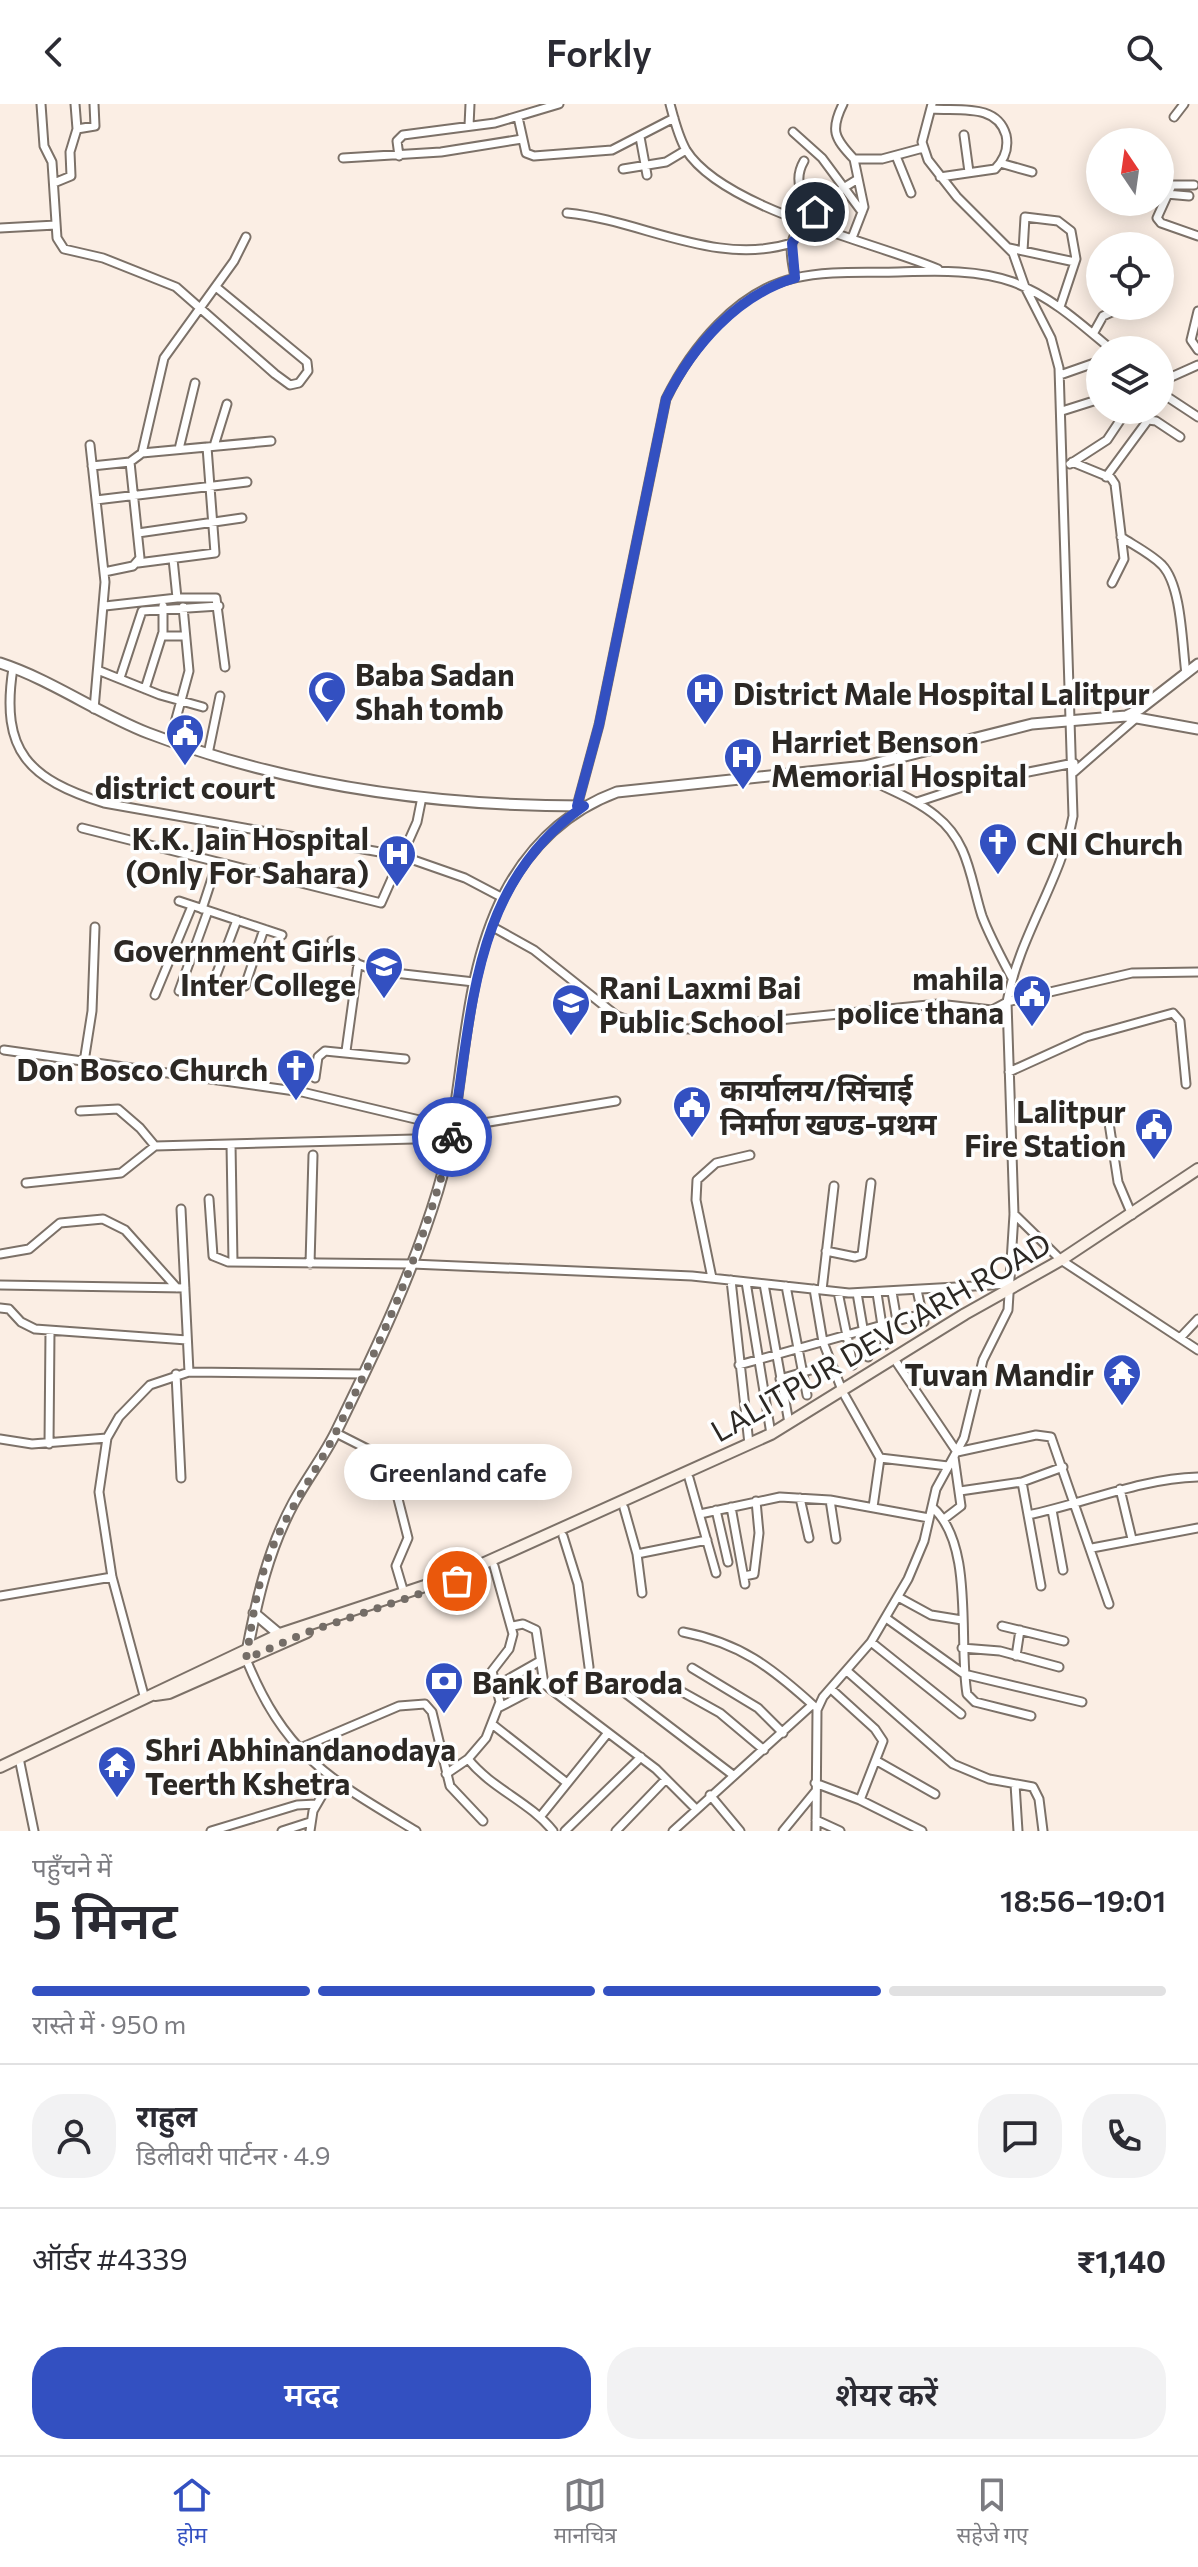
<!DOCTYPE html>
<html lang="hi">
<meta charset="utf-8">
<style>
body{margin:0;font-family:Commissioner,"Noto Sans Devanagari",sans-serif;background:#f2f2f3;color:#2b2b33;height:100vh;display:flex;flex-direction:column;font-size:30px;white-space:nowrap}
*{box-sizing:border-box;margin:0}
p{font-size:26px;color:#7c7c81}
.icon{flex:none;width:44px;height:44px;fill:none;stroke:currentColor;stroke-width:2;stroke-linecap:round;stroke-linejoin:round}
.map{position:relative;height:1727px;overflow:hidden}
.side{display:flex;flex-direction:column;background:#fff;flex:1}
.side>*{flex:none}
.needle{width:52px;rotate:347deg}
.fabs{position:absolute;left:1086px;top:24px;display:grid;gap:16px}
.fabs a{display:grid;place-items:center;width:88px;height:88px;border-radius:50%;background:#fff;box-shadow:0 4px 20px #0003;font-size:40px}
.pin{position:absolute;display:grid;place-items:center;width:68px;height:68px;color:#fff;margin:-34px;border:4px solid #fff;border-radius:50%;box-shadow:0 2px 8px #0007}
.courier{position:absolute;display:grid;place-items:center;width:80px;height:80px;margin:-40px;border:6px solid #3350c1;border-radius:50%;background:#fff;color:#222;box-shadow:0 2px 10px #0007}
.bubble{position:absolute;height:56px;border-radius:28px;background:#fff;box-shadow:0 4px 20px #0003;font-size:26px;font-weight:600;line-height:56px;text-align:center}
.overview em{font-style:normal;font-weight:600}
.overview div{display:flex;flex-direction:column-reverse}
.overview{display:flex;align-items:center;justify-content:space-between;height:136px;padding:0 32px}
h1{font-size:52px;font-weight:600;line-height:60px}
.bar{display:grid;grid-template-columns:repeat(4,1fr);gap:12px 8px;align-content:center;height:96px;padding:0 32px}
.bar i{height:10px;border-radius:6px;background:#e1e1e2}
.bar .active{background:#3350c1}
.bar p{grid-column:span 4}
.line{display:flex;align-items:center;gap:20px;padding:0 32px;border-top:2px solid #e1e1e2}
.line div{flex:1}
.round{display:grid;place-items:center;flex:none;width:84px;height:84px;border-radius:32px;background:#f2f2f3}
.primary-button{display:flex;gap:16px;margin-top:auto;padding:16px 32px}
.primary-button a{flex:1;height:92px;border-radius:32px;background:#3350c1;color:#fff;font-size:32px;font-weight:600;line-height:92px;text-align:center}
.primary-button a+a{background:#f2f2f3;color:#2b2b33}
header{display:flex;justify-content:space-between;align-items:center;height:104px;padding:0 32px;background:#fff;font-size:36px;font-weight:600}
.dock{display:flex;justify-content:space-around;align-items:center;height:112px;border-top:2px solid #e1e1e2;background:#fff;font-size:22px;color:#7c7c81}
.dock a{display:grid;justify-items:center;gap:4px}
.dock .active{color:#3350c1}
.map>svg:first-child{display:block}
</style>
<header><svg class="icon" aria-label="back" viewBox="0 0 24 24"><path d="M15 5l-7 7 7 7"/></svg>Forkly<svg class="icon" aria-label="search" viewBox="0 0 24 24"><circle cx="10" cy="10" r="6"/><path d="M15 15l6 6"/></svg></header>
<div class="map">
<svg width="1198" height="1727" viewBox="0 0 1198 1727">
<rect width="100%" height="100%" fill="#fbeee4"/>
<g fill="none" stroke-linecap="round" stroke-linejoin="round">
<!-- minor casing -->
<g stroke="#7c7168" stroke-width="11">
<path id="minor" d="M41 0 44 42 52 58 57 134 64 145 103 154 176 183 275 270 290 281 299 279 308 267 307 258 216 183
M670 0C674 15 678 32 686 46 723 105 874 138 938 165
M843 0C830 26 834 34 854 55H882L923 44
M932 5C962 7 997 0 1006 31 1009 45 1004 56 995 65L940 73
M518 13 526 49 534 52 612 46 674 14
M1174 13 1184 0
M469 22 470 0
M77 25 95 22 94 0
M793 28 822 54 862 108
M964 31 969 68
M640 33 647 71
M399 52 397 37 403 31 495 19 559 0
M896 52 911 89
M343 54 441 48 522 35
M804 57C793 76 801 92 815 108
M1000 59 1032 68
M623 65 666 58 686 46
M54 79 71 72 70 48 77 25 75 0
M1194 81H1172L1157 114 1161 119 1198 132
M1166 90 1189 92
M567 109C641 116 716 163 792 139
M0 124 56 121
M852 134 864 103 854 55
M1009 144 1075 158
M1023 147 1025 113 1058 117 1071 127 1076 155 1060 203
M795 174C793 161 789 148 793 135 800 114 839 86 858 75
M1198 207 1191 236 1198 246
M1093 230 1103 212 1125 202
M1060 271 1100 257
M1160 278 1198 261
M1160 288 1198 313
M1062 307 1100 295
M90 341 105 478 94 605
M214 342 227 300
M179 345 195 279
M142 349 271 337
M1072 358 1111 374 1115 380 1124 455 1112 479
M1070 360 1107 336 1127 306
M92 362 130 358 142 349 164 254 234 157 246 133
M1106 373 1148 316 1156 317 1180 333
M96 396 247 378
M138 429 242 414
M1121 433C1135 442 1151 450 1162 461 1182 482 1182 541 1186 570
M173 455 177 494
M138 459 215 449 207 343
M104 468 133 462 140 454 130 358
M105 502 177 494H216L225 563
M162 532H185
M13 564C0 648 29 675 104 699L402 752 465 774 503 794
M100 567 160 591 203 603
M120 574 142 507 219 502
M145 585 163 528V502
M170 637 189 567 183 503
M208 650 220 592
M849 664C876 682 911 691 936 712 969 738 970 774 982 812 990 833 1001 853 1012 874
M1074 668 1136 614
M917 698 978 678 1074 659
M577 702 599 621 666 295C691 244 737 187 795 174 828 166 865 169 898 168 935 167 977 165 1013 178 1052 193 1081 220 1112 246
M82 724 381 799 417 718 422 693
M179 797 282 831
M202 805 217 759
M491 822 534 846 617 912 641 921 689 925 938 900 992 906 1007 898 1132 869 1198 868
M332 837 358 860 377 867 474 878
M212 882 237 816
M245 882 264 825
M179 887 208 807
M155 891 192 802
M4 946 302 988 453 1024 616 997
M346 947 358 860
M84 958 92 907 95 823
M1009 968 1086 933 1173 909 1180 917 1186 980
M315 974 318 953 325 947 405 955
M80 1007 118 1005 140 1024 155 1042
M1109 1019 1118 1078 1132 1111
M231 1040 233 1158
M26 1079 121 1069 155 1042 452 1034
M209 1095 213 1152 228 1158 412 1160 692 1172 849 1189 1010 1180
M181 1105 189 1268
M1014 1110 1061 1156 1198 1246
M826 1147 855 1153 862 1151 871 1079
M0 1150 29 1145 60 1119 103 1115 125 1126 177 1184
M310 1160 313 1051
M712 1174 696 1096 697 1076 716 1059 750 1051
M731 1176 749 1340
M746 1178 771 1330
M764 1180 789 1319
M0 1181 185 1184
M786 1182 807 1291
M814 1185 823 1238 842 1286
M822 1186 834 1082
M917 1186 924 1218
M838 1188 853 1261
M892 1188 897 1217
M857 1189 868 1253
M877 1189 885 1241
M0 1204 9 1205 21 1218 35 1225 187 1236
M1180 1234 1198 1215
M897 1259 957 1348 1036 1331 1051 1333 1109 1500
M739 1261 922 1210
M176 1270 181 1374
M780 1275 831 1260
M845 1292 880 1354
M336 1329 399 1361 395 1383 408 1434 396 1462 404 1489
M0 1335 32 1340 107 1334
M49 1340 50 1227
M689 1374 716 1469
M1022 1378 1041 1482
M1120 1385 1132 1435
M960 1387 1022 1378 1063 1363
M800 1394 809 1434
M830 1396 836 1435
M731 1403 745 1480
M873 1403 880 1354 948 1362
M932 1403C975 1440 958 1537 967 1590L975 1598 1031 1612
M624 1404 637 1450 642 1489
M716 1406 728 1458
M1052 1406 1063 1466
M700 1410 780 1393 830 1396 929 1414
M1028 1411C1086 1399 1138 1375 1198 1373
M944 1415 961 1402 954 1353
M563 1432 578 1480 589 1563
M1092 1444 1198 1424
M637 1450 707 1436
M744 1472 754 1470 759 1429 756 1397
M0 1492 112 1473
M898 1493 931 1511 962 1516
M886 1514 964 1570 1082 1598
M513 1522 523 1520 536 1526 544 1580
M1002 1522 1064 1537
M683 1528C740 1539 771 1563 814 1602
M871 1538 961 1610
M962 1544 1000 1547 1059 1563
M1016 1552 1020 1526
M246 1555C286 1653 330 1675 416 1727
M692 1564 758 1604 783 1629
M847 1567 953 1660 989 1675 1033 1683 1039 1695 1043 1727
M668 1580 720 1609 764 1646
M496 1582 540 1557
M831 1585 875 1625 883 1637 860 1696
M624 1588 733 1671
M145 1595 112 1473 99 1388 107 1334 119 1313 150 1281 189 1268 364 1270
M500 1603 544 1580 656 1665 695 1704
M492 1620 567 1679
M298 1645 399 1602 425 1600 432 1608 450 1682 483 1717
M19 1654 34 1727
M468 1655C492 1685 530 1698 553 1727
M877 1657 935 1690
M446 1670 468 1655 486 1634 500 1598 492 1567 509 1545 513 1530 494 1462
M815 1679 860 1696 922 1727
M1015 1680 1018 1727
M710 1691 740 1727
M540 1713 607 1630
M816 1716 840 1727
M211 1727 297 1701 316 1700
M282 1727 310 1718
M310 1727 313 1707 331 1676
M565 1727 641 1653
M616 1727 666 1675
M673 1727 812 1601
M783 1727 815 1688
M816 1727 817 1606 823 1593 871 1538 908 1475 924 1437 936 1385 964 1334 983 1256 1008 1206 1014 1110 1007 898C1019 832 1061 777 1073 712L1059 264 1051 234 1025 183 1013 149 957 93 928 56 922 38 932 0"/>
</g>
<!-- tertiary casing -->
<g stroke="#7c7168" stroke-width="13">
<path id="tertiary" d="M0 559C52 576 97 609 148 629 286 682 437 702 584 702
M1126 612 1198 625
M254 1509 285 1535
M247 1548C257 1495 268 1446 294 1398 307 1374 325 1351 337 1326 375 1248 413 1169 438 1086 467 990 458 881 504 791 529 743 566 707 617 688L865 662 1032 620 1126 612 1140 605 1198 560"/>
</g>
<!-- secondary casing -->
<g stroke="#7c7168" stroke-width="14">
<path id="secondary" d="M155 1591 169 1589 307 1528
M0 1663 280 1530 458 1471 771 1330 965 1210 1061 1156 1198 1065"/>
</g>
<!-- minor -->
<use href="#minor" stroke="#fff" stroke-width="7"/>
<!-- tertiary -->
<use href="#tertiary" stroke="#fff" stroke-width="9"/>
<!-- secondary -->
<use href="#secondary" stroke="#fbf0e6" stroke-width="10"/>
</g>
<g fill="none" stroke-linecap="round" stroke-linejoin="round">
<!-- done -->
<path stroke="#746d67" stroke-width="8" stroke-dasharray="0 14.4" d="M452 1033C427 1136 384 1232 337 1326 313 1375 278 1418 262 1472 254 1499 251 1527 246 1555L305 1529 457 1477"/>
<!-- route -->
<path stroke="#3350c1" stroke-width="10" d="M452 1033C473 910 470 781 584 702H577L599 621 666 295C693 242 737 191 795 174L792 139 815 108"/>
</g>
<!-- icons -->
<defs>
<g id="mosque-pin" transform="scale(2)"><path d="M0 17L-7.5 6A9.5 9.5 0 1 1 7.5 6Z" fill="#3350c1" stroke="#fefefe"/><path d="M3.5-4.9A6 6 0 1 0 3.5 4.9A5 5 0 1 1 3.5-4.9Z" fill="#fff"/></g>
<g id="hospital-pin" transform="scale(2)"><path d="M0 17L-7.5 6A9.5 9.5 0 1 1 7.5 6Z" fill="#3350c1" stroke="#fefefe"/><path d="M-5-5h3v3.5h4V-5h3V5h-3V1.5h-4V5h-3Z" fill="#fff"/></g>
<g id="civic-pin" transform="scale(2)"><path d="M0 17L-7.5 6A9.5 9.5 0 1 1 7.5 6Z" fill="#3350c1" stroke="#fefefe"/><path d="M-.6-6.5H3V-4.5H.6V-3L4-1V1h2V6H-6V1h2V-1L-.6-3ZM-1.2 2.5V6h2.4V2.5Z" fill="#fff"/></g>
<g id="church-pin" transform="scale(2)"><path d="M0 17L-7.5 6A9.5 9.5 0 1 1 7.5 6Z" fill="#3350c1" stroke="#fefefe"/><path d="M-1.2-6h2.4v3.5h3.3v2.4h-3.3V6h-2.4V-.1h-3.3v-2.4h3.3Z" fill="#fff"/></g>
<g id="school-pin" transform="scale(2)"><path d="M0 17L-7.5 6A9.5 9.5 0 1 1 7.5 6Z" fill="#3350c1" stroke="#fefefe"/><path d="M0-5L7-2L0 1L-7-2ZM-4 1L0 2.5L4 1V4Q0 6-4 4Z" fill="#fff"/></g>
<g id="temple-pin" transform="scale(2)"><path d="M0 17L-7.5 6A9.5 9.5 0 1 1 7.5 6Z" fill="#3350c1" stroke="#fefefe"/><path d="M0-6L5-2H3V0L6.5 2.5H4V6H1.5V3h-3V6H-4V2.5H-6.5L-3 0V-2H-5Z" fill="#fff"/></g>
<g id="bank-pin" transform="scale(2)"><path d="M0 17L-7.5 6A9.5 9.5 0 1 1 7.5 6Z" fill="#3350c1" stroke="#fefefe"/><path d="M-6-4H6V4H-6ZM0-2.3a2.3 2.3 0 1 0 0 4.6a2.3 2.3 0 1 0 0-4.6Z" fill="#fff"/></g>
</defs>
<g fill-rule="evenodd">
<use href="#mosque-pin" x="327" y="586"/>
<use href="#hospital-pin" x="705" y="588"/>
<use href="#civic-pin" x="185" y="629"/>
<use href="#hospital-pin" x="743" y="653"/>
<use href="#church-pin" x="998" y="738"/>
<use href="#hospital-pin" x="397" y="750"/>
<use href="#school-pin" x="384" y="862"/>
<use href="#civic-pin" x="1032" y="890"/>
<use href="#school-pin" x="571" y="899"/>
<use href="#church-pin" x="296" y="964"/>
<use href="#civic-pin" x="692" y="1001"/>
<use href="#civic-pin" x="1154" y="1023"/>
<use href="#temple-pin" x="1122" y="1269"/>
<use href="#bank-pin" x="444" y="1577"/>
<use href="#temple-pin" x="117" y="1661"/>
</g>
<g text-anchor="middle" dominant-baseline="central" stroke-width="7" stroke-linejoin="round" paint-order="stroke">
<!-- poi labels -->
<g font-size="30" font-weight="bold" fill="#2c2824" stroke="#fefefe" text-anchor="start">
<text x="355" y="569">Baba Sadan<tspan x="355" dy="34">Shah tomb</tspan></text>
<text x="733" y="588">District Male Hospital Lalitpur</text>
<text x="771" y="636">Harriet Benson<tspan x="771" dy="34">Memorial Hospital</tspan></text>
<text x="185" y="682" text-anchor="middle">district court</text>
<text x="369" y="733" text-anchor="end">K.K. Jain Hospital<tspan x="369" dy="34">(Only For Sahara)</tspan></text>
<text x="1026" y="738">CNI Church</text>
<text x="356" y="845" text-anchor="end">Government Girls<tspan x="356" dy="34">Inter College</tspan></text>
<text x="1004" y="873" text-anchor="end">mahila<tspan x="1004" dy="34">police thana</tspan></text>
<text x="599" y="882">Rani Laxmi Bai<tspan x="599" dy="34">Public School</tspan></text>
<text x="268" y="964" text-anchor="end">Don Bosco Church</text>
<text x="720" y="984">कार्यालय/सिंचाई<tspan x="720" dy="34">निर्माण खण्ड-प्रथम</tspan></text>
<text x="1126" y="1006" text-anchor="end">Lalitpur<tspan x="1126" dy="34">Fire Station</tspan></text>
<text x="1094" y="1269" text-anchor="end">Tuvan Mandir</text>
<text x="472" y="1577">Bank of Baroda</text>
<text x="145" y="1644">Shri Abhinandanodaya<tspan x="145" dy="34">Teerth Kshetra</tspan></text>
</g>
<!-- street labels -->
<g font-size="30" fill="#2c2824" stroke="#fefefe">
<text transform="translate(880 1232) rotate(-30)">LALITPUR DEVGARH ROAD</text>
</g>
</g>
</svg>
<div class="fabs">
<a><svg class="needle" viewBox="-14 -14 28 28"><path d="M0-13l5 13h-10z" fill="#e53935"/><path d="M0 13l5-13h-10z" fill="#7c7c81"/></svg></a>
<a><svg class="icon" aria-label="locate" viewBox="0 0 24 24"><circle cx="12" cy="12" r="6"/><path d="M12 2v4M12 18v4M2 12h4M18 12h4"/></svg></a>
<a><svg class="icon" aria-label="layers" viewBox="0 0 24 24"><path d="M12 4l9 5-9 5-9-5zM3 14l9 5 9-5"/></svg></a>
</div>
<div class="pin" style="left:457px;top:1477px;background:#ea580c"><svg class="icon" aria-label="bag" viewBox="0 0 24 24"><path d="M5 8h14l-1 12H6zM9 8a3 3 0 0 1 6 0"/></svg></div>
<div class="pin" style="left:815px;top:108px;background:#1f2937"><svg class="icon" aria-label="home" viewBox="0 0 24 24"><path d="M3 11l9-7 9 7M6 9v11h12V9"/></svg></div>
<div class="courier" style="left:452px;top:1033px"><svg class="icon" aria-label="bike" viewBox="0 0 24 24"><circle cx="6" cy="16" r="4"/><circle cx="18" cy="16" r="4"/><path d="M6 16l4-8h5l3 8M10 8l3 8H6M13 5h3"/></svg></div>
<div class="bubble" style="left:344px;top:1340px;width:228px">Greenland cafe</div>
</div>
<section class="side">
<div class="overview"><div><h1>5 मिनट</h1><p>पहुँचने में</p></div><em>18:56–19:01</em></div>
<div class="bar"><i class="active"></i><i class="active"></i><i class="active"></i><i></i><p>रास्ते में · 950 m</p></div>
<div class="line" style="height:144px"><a class="round"><svg class="icon" aria-label="person" viewBox="0 0 24 24"><circle cx="12" cy="8" r="4"/><path d="M4 21q1-7 8-7t8 7"/></svg></a><div><b>राहुल</b><p>डिलीवरी पार्टनर · 4.9</p></div><a class="round"><svg class="icon" aria-label="chat" viewBox="0 0 24 24"><path d="M4 5h16v11H9l-5 4z"/></svg></a><a class="round"><svg class="icon" aria-label="phone" viewBox="0 0 24 24"><path d="M5 4h4l2 5-3 2q2 4 5 5l2-3 5 2v4C11 20 4 13 5 4z"/></svg></a></div>
<div class="line" style="height:104px"><div>ऑर्डर #4339</div><b>₹1,140</b></div>
<div class="primary-button"><a>मदद</a><a>शेयर करें</a></div>
</section>
<nav class="dock">
<a class="active"><svg class="icon" aria-label="home" viewBox="0 0 24 24"><path d="M3 11l9-7 9 7M6 9v11h12V9"/></svg>होम</a>
<a><svg class="icon" aria-label="map" viewBox="0 0 24 24"><path d="M3 6l6-2 6 2 6-2v14l-6 2-6-2-6 2zM9 4v14M15 6v14"/></svg>मानचित्र</a>
<a><svg class="icon" aria-label="saved" viewBox="0 0 24 24"><path d="M7 4h10v16l-5-4-5 4z"/></svg>सहेजे गए</a>
</nav>
